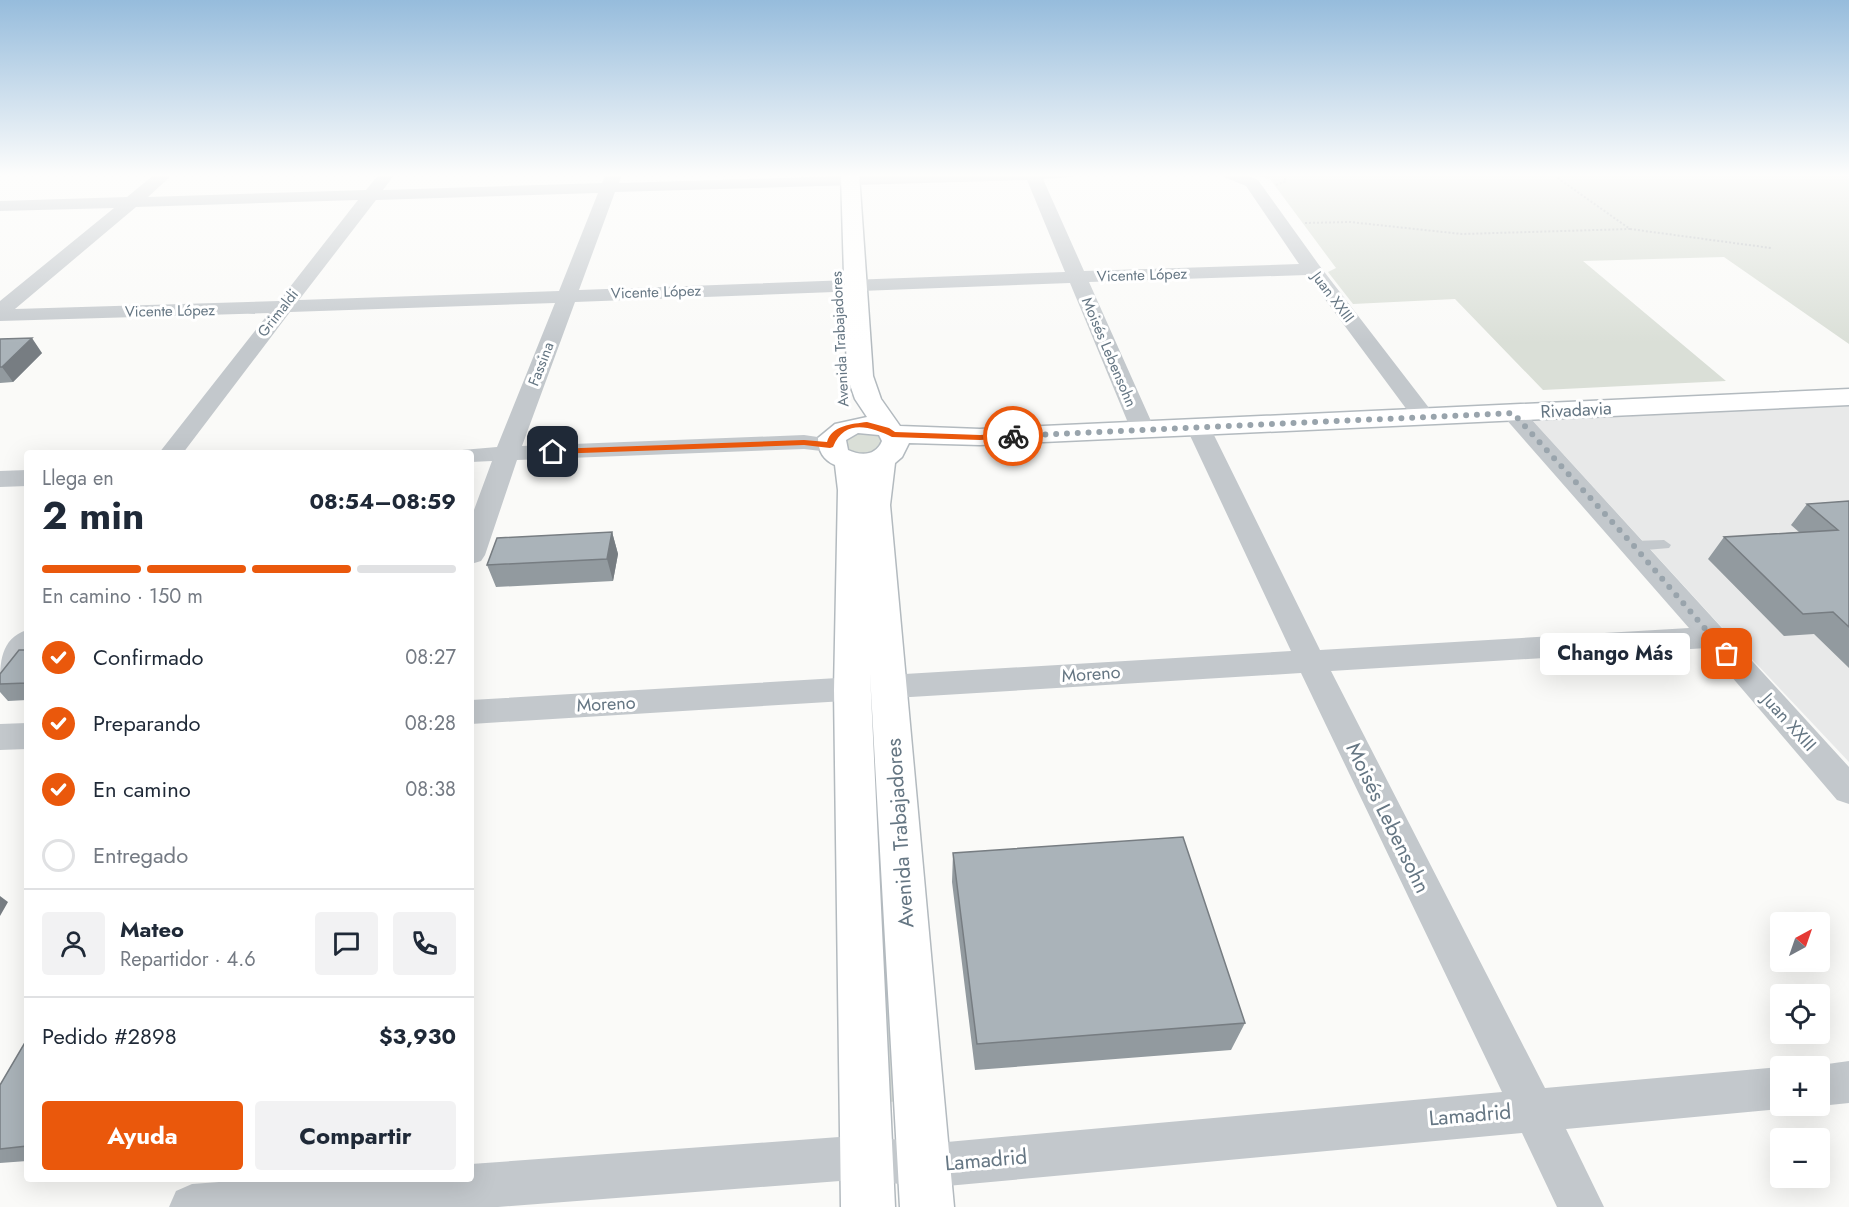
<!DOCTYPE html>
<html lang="es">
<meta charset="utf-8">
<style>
body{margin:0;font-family:Jost,sans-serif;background:#f2f2f3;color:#1f2937;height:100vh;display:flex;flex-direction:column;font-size:22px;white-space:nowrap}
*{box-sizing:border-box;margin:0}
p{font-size:20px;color:#747a83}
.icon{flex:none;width:33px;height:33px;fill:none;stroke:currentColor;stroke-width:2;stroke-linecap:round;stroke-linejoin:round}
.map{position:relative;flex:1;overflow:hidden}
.side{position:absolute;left:24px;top:450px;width:450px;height:732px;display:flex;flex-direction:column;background:#fff;border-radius:6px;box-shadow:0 6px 24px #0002}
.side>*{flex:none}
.needle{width:39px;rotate:40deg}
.fabs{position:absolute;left:1770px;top:912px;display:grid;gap:12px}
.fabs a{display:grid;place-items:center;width:60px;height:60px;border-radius:6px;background:#fff;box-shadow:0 6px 24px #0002;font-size:30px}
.pin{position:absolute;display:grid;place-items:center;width:51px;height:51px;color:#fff;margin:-26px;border-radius:12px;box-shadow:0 3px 9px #0006}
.courier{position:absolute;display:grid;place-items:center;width:60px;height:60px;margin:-30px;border:4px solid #ea580c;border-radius:50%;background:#fff;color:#222;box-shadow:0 2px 8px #0007}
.bubble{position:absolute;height:42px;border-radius:6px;background:#fff;box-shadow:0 6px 24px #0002;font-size:20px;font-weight:700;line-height:42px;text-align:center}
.overview em{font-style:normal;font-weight:700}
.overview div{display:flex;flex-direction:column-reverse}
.overview{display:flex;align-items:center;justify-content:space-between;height:102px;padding:0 18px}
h1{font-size:39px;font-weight:700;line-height:45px}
.bar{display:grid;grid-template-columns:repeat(4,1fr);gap:9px 6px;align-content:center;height:72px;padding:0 18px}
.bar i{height:8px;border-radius:4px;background:#e0e1e3}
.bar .active{background:#ea580c}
.bar p{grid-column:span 4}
.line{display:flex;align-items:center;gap:15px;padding:0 18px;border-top:2px solid #e0e1e3}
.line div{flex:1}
.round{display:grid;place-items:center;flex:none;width:63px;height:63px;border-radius:6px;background:#f2f2f3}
ol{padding:0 18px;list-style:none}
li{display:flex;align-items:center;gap:18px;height:66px}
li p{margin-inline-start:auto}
li .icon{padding:6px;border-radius:50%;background:#ea580c;color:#fff;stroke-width:4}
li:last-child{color:#747a83}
li i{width:33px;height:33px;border:3px solid #e0e1e3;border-radius:50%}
.primary-button{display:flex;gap:12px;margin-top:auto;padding:12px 18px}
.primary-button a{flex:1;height:69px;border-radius:6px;background:#ea580c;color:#fff;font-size:24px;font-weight:700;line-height:69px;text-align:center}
.primary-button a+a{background:#f2f2f3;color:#1f2937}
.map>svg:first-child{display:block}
</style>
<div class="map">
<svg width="1849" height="1207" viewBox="0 0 1849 1207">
<rect width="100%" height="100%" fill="#fafaf8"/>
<!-- built -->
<path fill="#e8e9e9" d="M1849 405V762L1717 622 1533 421Z"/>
<!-- green -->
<path fill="#dadfd7" d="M1252 174H1849V344L1724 257 1583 261 1726 381 1543 390 1455 299 1353 304 1328 272 1336 268 1270 179Z
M871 431 881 436 885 443 867 456 846 452 842 440 851 433Z
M876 726 899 1101 890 1102 870 727Z"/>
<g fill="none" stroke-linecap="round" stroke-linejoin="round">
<!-- secondary casing -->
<g stroke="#b3babf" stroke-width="3">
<path id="secondary" d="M841 174H859L873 376 881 399 900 426 980 429 1849 389V405L980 445 909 443 902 457 895 463 890 505 954 1207H900L870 673 895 1207H841L834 690 838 490 835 465C823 460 818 450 818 438L835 424 867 417 855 399 847 376ZM858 433 879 435 882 441C876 456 861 456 848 450L846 440Z"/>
</g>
<!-- path -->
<path stroke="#bbbfc2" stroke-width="2" stroke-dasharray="2 2" stroke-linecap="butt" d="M1276 185 1286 181 1282 174
M1305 223 1350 222 1462 234 1630 229 1552 174
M1630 229 1771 248"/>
<!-- lane -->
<path fill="#c3c8cc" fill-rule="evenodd" d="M1664 540 1671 545 1669 548 1634 551 1627 546 1634 541Z"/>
<!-- street -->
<path fill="#c3c8cc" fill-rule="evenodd" d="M155 174H173L148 197 366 190 379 174H395L383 190 602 183 606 174H622L619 183 912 174H1074L1072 177 1043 179 1084 271 1299 264 1246 186 1224 177 1222 174H1244L1258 180 1319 265 1436 417 1432 422 1424 424 1416 422 1307 275 1089 282 1155 430 1151 435 1143 437 1135 435 1131 430 1070 283 575 302 522 446 804 435 838 440 842 445 838 450 830 452 804 449 517 460 485 555 481 561 471 564V518L492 461 471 462V453H460L462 450 497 447 555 303 290 312 183 453H159L269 313 0 321V301L114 208 0 211V201L127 197ZM1027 180 1065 272 579 290 615 192ZM598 193 559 291 299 300 376 200ZM358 200 279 301 15 309 136 207Z
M1513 406 1521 408 1849 767V804L1837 800 1707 648 1331 671 1545 1088 1780 1067V1106H1789L1780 1109 1566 1129 1604 1207H1557L1522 1133 925 1188 866 1179 498 1207H169L176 1191 192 1184 260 1179H471V1164L866 1135 925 1144 1502 1092 1301 673 471 724V700L1291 651 1186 427 1190 422 1198 420 1206 422 1210 427 1320 650 1689 628 1505 418 1502 413 1505 408Z
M27 470V486L0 487V471Z
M27 630C27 655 28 679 0 687 0 663 0 639 27 630Z
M27 723V749L0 750V724Z
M1849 1061V1103L1820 1106H1818L1820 1066H1813Z"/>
<!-- secondary -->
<use href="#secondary" fill="#fff" fill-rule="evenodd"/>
</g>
<!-- wall -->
<path fill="#929a9f" d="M0 339 42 353 13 382 0 383Z
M1849 501V668L1814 634 1784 636 1708 559 1724 537 1799 532 1791 525 1807 504Z
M612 532 618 554 613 581 496 587 487 565Z
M27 650V700L8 701 0 692V674Z
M953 853 1245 1023 1231 1050 975 1070 952 882Z
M27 1039V1161L0 1163V1085Z"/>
<!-- shaded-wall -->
<path fill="#777d82" d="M32 338 42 353 13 382 2 367Z
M612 532 618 554 613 581 607 559Z
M0 896 8 902 0 916Z"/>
<!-- building -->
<path fill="#aab3b9" stroke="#777d82" stroke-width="1.5" d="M32 338 2 367H0V339Z
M1849 501V627L1833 612 1803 614 1724 537 1838 530 1807 504Z
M612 532 607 559 487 565 497 538Z
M19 650H27V683L0 684V674Z
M1183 837 1245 1023 977 1044 953 853Z
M27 1039V1146L0 1149V1085Z"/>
<!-- sky -->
<linearGradient id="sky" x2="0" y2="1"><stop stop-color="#96bcdc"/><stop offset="0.51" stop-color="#fdfdfc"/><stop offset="1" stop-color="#fdfdfc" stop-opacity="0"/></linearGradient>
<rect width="1849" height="343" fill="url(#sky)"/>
<!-- route -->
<path fill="#ea580c" d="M867 422 889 428 895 432 980 435 1013 433 1017 436 1013 438 980 440 892 437C871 427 845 418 833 447L830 448 804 445 553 454 548 452 553 449 804 440 827 442C832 425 852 424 867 422Z"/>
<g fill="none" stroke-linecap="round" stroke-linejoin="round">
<!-- done -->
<path stroke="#99a4ac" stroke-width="6" stroke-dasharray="0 10.8" d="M1013 436 1513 413 1634 546 1727 654"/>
</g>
<g text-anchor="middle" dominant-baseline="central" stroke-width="6" stroke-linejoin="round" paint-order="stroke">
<!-- far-street labels -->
<g font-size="15" fill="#657683" stroke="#fff">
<text transform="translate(1142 275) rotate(-2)">Vicente López</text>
<text transform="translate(656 292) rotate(-2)">Vicente López</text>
<text transform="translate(1333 297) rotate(53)">Juan XXIII</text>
<text transform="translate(170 311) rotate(-1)">Vicente López</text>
<text transform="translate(278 313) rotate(-52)">Grimaldi</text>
<text transform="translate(840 339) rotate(-93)">Avenida Trabajadores</text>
<text transform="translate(1109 352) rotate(67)">Moisés Lebensohn</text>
<text transform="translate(541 364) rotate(-69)">Fassina</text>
</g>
<!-- street labels -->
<g font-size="18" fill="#657683" stroke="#fff">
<text transform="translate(1576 410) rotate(-3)">Rivadavia</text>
<text transform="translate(1091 674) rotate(-4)">Moreno</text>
<text transform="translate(606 704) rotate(-3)">Moreno</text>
<text transform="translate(1789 722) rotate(48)">Juan XXIII</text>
</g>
<!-- near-street labels -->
<g font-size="21" fill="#657683" stroke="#fff">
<text transform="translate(1388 818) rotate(64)">Moisés Lebensohn</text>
<text transform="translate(900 833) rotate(-94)">Avenida Trabajadores</text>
<text transform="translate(1470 1115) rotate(-5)">Lamadrid</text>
<text transform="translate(986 1160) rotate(-5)">Lamadrid</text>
</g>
</g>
</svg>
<div class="fabs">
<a><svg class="needle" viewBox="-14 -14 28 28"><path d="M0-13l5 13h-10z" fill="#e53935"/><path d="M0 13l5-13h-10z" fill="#747a83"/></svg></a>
<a><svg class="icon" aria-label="locate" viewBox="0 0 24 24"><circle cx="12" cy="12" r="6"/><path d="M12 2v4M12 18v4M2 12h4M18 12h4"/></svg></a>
<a>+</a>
<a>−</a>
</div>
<div class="pin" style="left:1727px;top:654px;background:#ea580c"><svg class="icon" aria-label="bag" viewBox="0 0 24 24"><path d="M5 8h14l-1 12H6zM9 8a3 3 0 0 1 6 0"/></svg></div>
<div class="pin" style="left:553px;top:452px;background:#1f2937"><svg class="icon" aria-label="home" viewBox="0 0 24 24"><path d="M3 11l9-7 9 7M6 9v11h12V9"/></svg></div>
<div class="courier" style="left:1013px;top:436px"><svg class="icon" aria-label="bike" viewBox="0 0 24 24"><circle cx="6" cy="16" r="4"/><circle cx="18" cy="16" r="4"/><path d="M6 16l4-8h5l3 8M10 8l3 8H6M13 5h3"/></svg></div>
<div class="bubble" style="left:1540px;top:633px;width:150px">Chango Más</div>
<section class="side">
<div class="overview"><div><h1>2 min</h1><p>Llega en</p></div><em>08:54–08:59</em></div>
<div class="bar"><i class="active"></i><i class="active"></i><i class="active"></i><i></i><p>En camino · 150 m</p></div>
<ol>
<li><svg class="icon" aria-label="check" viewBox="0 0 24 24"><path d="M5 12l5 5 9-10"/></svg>Confirmado<p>08:27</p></li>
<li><svg class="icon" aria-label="check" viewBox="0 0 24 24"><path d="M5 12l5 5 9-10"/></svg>Preparando<p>08:28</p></li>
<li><svg class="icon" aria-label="check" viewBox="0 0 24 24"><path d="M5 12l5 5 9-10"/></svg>En camino<p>08:38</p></li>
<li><i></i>Entregado</li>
</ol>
<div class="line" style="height:108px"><a class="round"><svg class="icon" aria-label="person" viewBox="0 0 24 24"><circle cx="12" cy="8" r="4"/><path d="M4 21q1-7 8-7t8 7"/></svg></a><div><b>Mateo</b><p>Repartidor · 4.6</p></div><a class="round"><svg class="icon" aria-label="chat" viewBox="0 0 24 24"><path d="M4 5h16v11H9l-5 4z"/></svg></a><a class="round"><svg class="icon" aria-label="phone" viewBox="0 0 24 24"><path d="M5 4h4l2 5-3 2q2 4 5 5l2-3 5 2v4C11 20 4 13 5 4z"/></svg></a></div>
<div class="line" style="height:78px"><div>Pedido #2898</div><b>$3,930</b></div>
<div class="primary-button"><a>Ayuda</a><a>Compartir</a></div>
</section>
</div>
